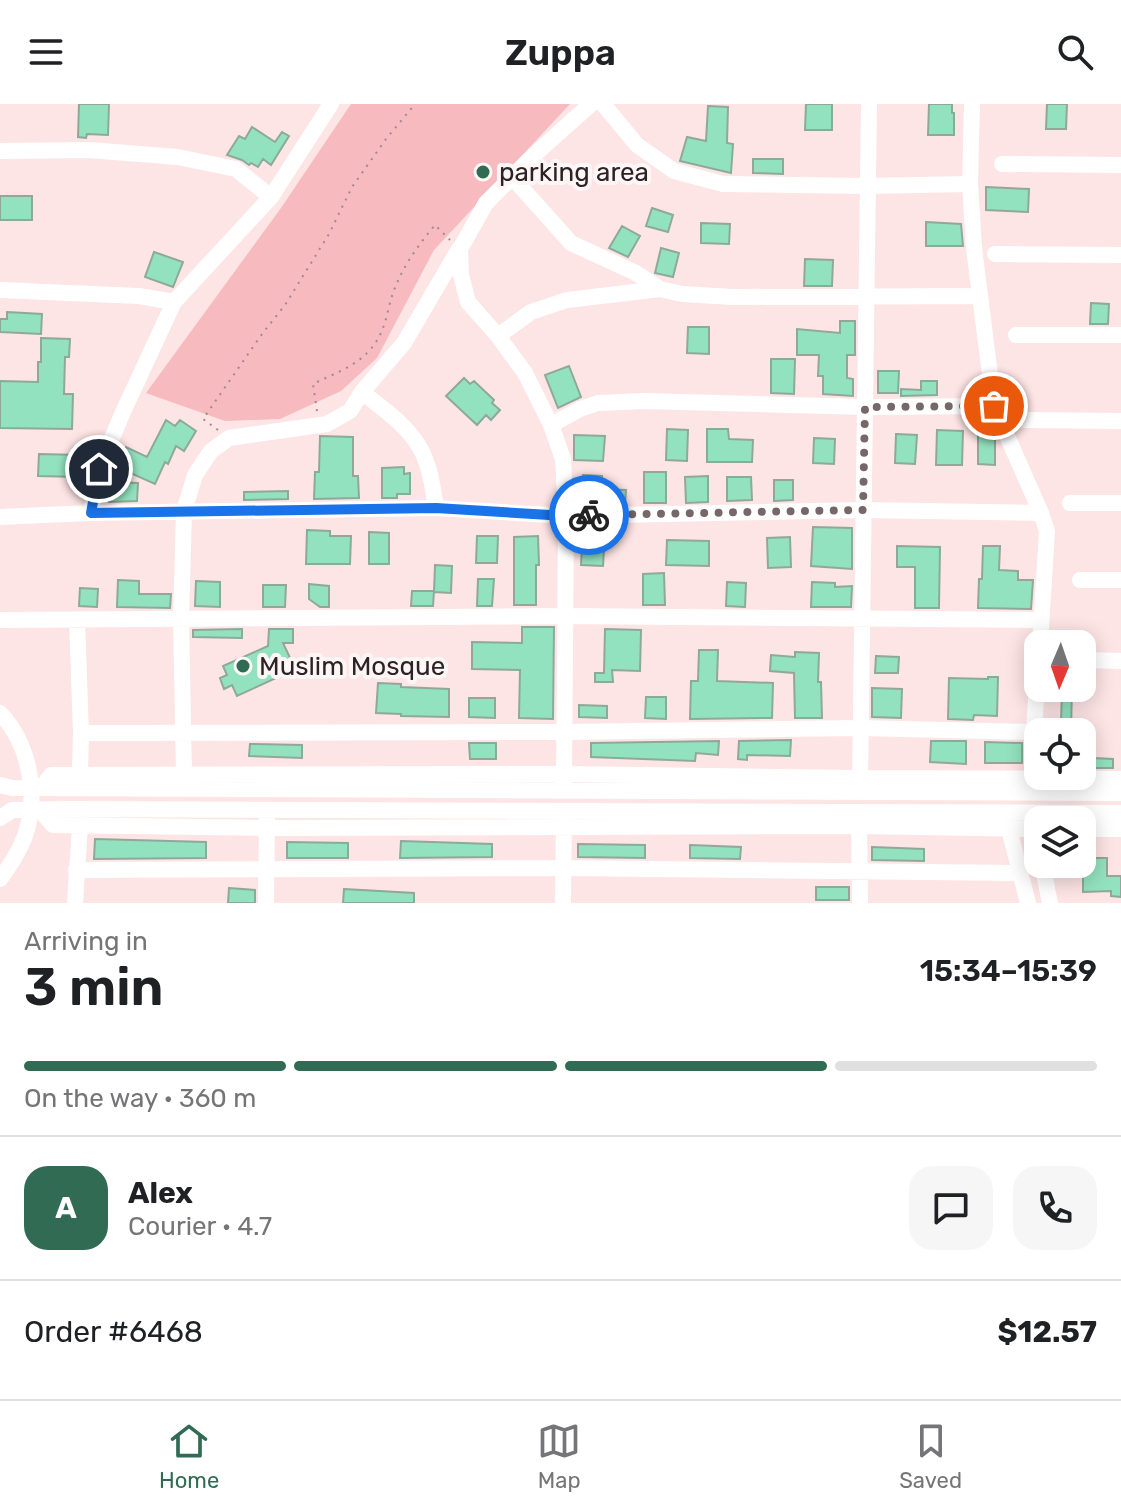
<!DOCTYPE html>
<meta charset="utf-8">
<style>
body{margin:0;font-family:Rubik,sans-serif;background:#f6f6f6;color:#202124;height:100vh;display:flex;flex-direction:column;font-size:30px;white-space:nowrap}
*{box-sizing:border-box;margin:0}
p{font-size:26px;color:#757577}
.icon{flex:none;width:44px;height:44px;fill:none;stroke:currentColor;stroke-width:2;stroke-linecap:round;stroke-linejoin:round}
.map{position:relative;height:799px;overflow:hidden}
.drawer{display:flex;flex-direction:column;background:#fff;flex:1}
.drawer>*{flex:none}
.needle{width:52px;rotate:182deg}
.fabs{position:absolute;left:1024px;top:526px;display:grid;gap:16px}
.fabs a{display:grid;place-items:center;width:72px;height:72px;border-radius:16px;background:#fff;box-shadow:0 4px 20px #0003;font-size:40px}
.pin{position:absolute;display:grid;place-items:center;width:68px;height:68px;color:#fff;margin:-34px;border:4px solid #fff;border-radius:50%;box-shadow:0 2px 8px #0007}
.courier{position:absolute;display:grid;place-items:center;width:80px;height:80px;margin:-40px;border:6px solid #1a73e8;border-radius:50%;background:#fff;color:#222;box-shadow:0 2px 10px #0007}
.headline em{font-style:normal;font-weight:600}
.headline div{display:flex;flex-direction:column-reverse}
.headline{display:flex;align-items:center;justify-content:space-between;height:136px;padding:0 24px}
h1{font-size:52px;font-weight:600;line-height:60px}
.bar{display:grid;grid-template-columns:repeat(4,1fr);gap:12px 8px;align-content:center;height:96px;padding:0 24px}
.bar i{height:10px;border-radius:6px;background:#e0e0e0}
.bar .selected{background:#316b54}
.bar p{grid-column:span 4}
.line{display:flex;align-items:center;gap:20px;padding:0 24px;border-top:2px solid #e0e0e0}
.line div{flex:1}
.round{display:grid;place-items:center;flex:none;width:84px;height:84px;border-radius:24px;background:#f6f6f6}
header{display:flex;justify-content:space-between;align-items:center;height:104px;padding:0 24px;background:#fff;font-size:36px;font-weight:600}
.tab-bar{display:flex;justify-content:space-around;align-items:center;height:112px;border-top:2px solid #e0e0e0;background:#fff;font-size:22px;color:#757577}
.tab-bar a{display:grid;justify-items:center;gap:4px}
.tab-bar .selected{color:#316b54}
.map>svg:first-child{display:block}
</style>
<header><svg class="icon" aria-label="menu" viewBox="0 0 24 24"><path d="M4 6h16M4 12h16M4 18h16"/></svg>Zuppa<svg class="icon" aria-label="search" viewBox="0 0 24 24"><circle cx="10" cy="10" r="6"/><path d="M15 15l6 6"/></svg></header>
<div class="map">
<svg width="1121" height="799" viewBox="0 0 1121 799">
<rect width="100%" height="100%" fill="#fde4e5"/>
<!-- green -->
<path fill="#f7babe" d="M351 0H570L434 146 377 254 341 287 280 315 225 317 146 289 281 104Z"/>
<!-- building -->
<path fill="#93e2bf" stroke="#8ea99c" stroke-width="2" d="M79 0H109L108 31 87 30 86 34 78 33Z
M806 0H832V26H805Z
M929 0H952V9H954V31H928Z
M1047 0H1067L1066 25H1046Z
M708 2 728 3 727 39 733 40 731 69 680 57 687 33 706 37Z
M252 23 275 38 282 28 289 32 271 61 263 55 258 63 251 59 249 61 242 56 227 51 239 32 245 35Z
M753 55H783V70L753 69Z
M986 83 1029 85 1028 108 986 106Z
M0 92H32V116H0Z
M652 104 673 111 668 128 646 122Z
M926 118 961 120 963 142H926Z
M701 119 730 120 729 140 701 139Z
M622 122 640 132 628 153 609 144Z
M661 144 679 149 673 173 655 169Z
M154 148 183 158 173 183 145 173Z
M805 155 833 156 832 182H804Z
M1091 199 1109 200 1108 220H1090Z
M7 208 42 210 41 230 0 228V215H7Z
M840 217H855V251H847V274L853 275V292L823 290V272H818L819 251H797V225L840 229Z
M688 223H709V250L687 249Z
M41 234 70 235 69 253H65L64 290H73L72 325 0 324V277L38 278V258H41Z
M771 255H795L794 290 771 289Z
M569 262 581 293 558 304 545 271Z
M878 267H899L898 289H878Z
M464 274 470 280 474 277 494 296 492 299 500 306 491 316 486 311 477 321 446 292Z
M921 277H937V291L901 292V285L921 286Z
M166 316 175 322 180 316 196 327 184 347 176 342 168 360 165 358 155 380 117 363 126 343 147 353Z
M667 325 688 326 687 357 666 356Z
M707 325H728L729 335 753 336 752 358H707Z
M937 326 963 327 962 361H936Z
M978 327 993 328 995 333V361L978 360Z
M896 330 917 331 915 360 895 359Z
M574 331 605 332 603 357 574 356Z
M320 332 353 333V372H358L359 394 314 395 315 368H319Z
M814 334 835 335 834 360 813 359Z
M39 350 81 351 80 373 38 372Z
M404 363V370L410 369V390H397V394H382V364Z
M644 368H666V399H644Z
M583 371 602 372 601 385 626 386 625 400H603L604 396 582 395Z
M708 372V398L686 399 685 373Z
M727 373H751L752 396 727 397Z
M774 376H793V396L774 397Z
M110 378 138 379 137 397 109 398Z
M288 387V395L244 396V388Z
M813 423 852 424V465L811 462Z
M307 426 330 427V432H351L350 460H306Z
M369 428 389 429V460H369Z
M477 432H498L497 459H476Z
M538 432 539 461H536V501H514V433Z
M790 433 791 463 768 464 767 434Z
M667 436 709 437V462L666 461Z
M897 442 940 443 939 504H915V463H897Z
M983 442H1000L999 466 1018 467V476H1033L1031 505 978 504 979 475H982Z
M582 443 604 444 603 462 581 461Z
M435 461 452 462 451 489 434 488Z
M664 469 665 501H643V470Z
M478 475H494L492 502H477Z
M118 476 139 477V490H171L170 504 117 503Z
M196 477 220 478V503L195 502Z
M727 478 746 479 745 503 726 502Z
M812 478 835 479V483L852 482 851 503H811Z
M309 480 329 482V503H320L309 495Z
M263 481H286L285 503H263Z
M80 484 98 485 97 503 79 502Z
M412 487H434L433 502H411Z
M522 523H554L553 615 519 614 520 566 472 565V538L522 539Z
M242 525V534L193 533V526Z
M269 525H293V539H283L292 558 286 561 289 568 237 592 232 581 224 585 220 574 227 571 223 562 268 542Z
M605 525 641 526 640 567 612 566 613 578H595V569H604Z
M699 546H718L717 577 773 579 772 614 690 615 691 577H698Z
M795 548 819 549 818 578H821L822 614H795L794 569 770 567 771 551 795 553Z
M876 552 899 553 898 569H875Z
M988 573H998L997 612 974 611 973 616 948 615 949 574 988 575Z
M378 579 401 580V583L449 585V613L401 612V610L376 609Z
M872 584 902 585 901 614 872 613Z
M1062 584H1072L1071 628H1047V620H1061Z
M646 593H666V615L645 614Z
M469 594H495V614L469 613Z
M579 601 607 602V614L579 613Z
M791 636 790 652 747 651V656L738 655 739 637Z
M719 637 718 651 696 649 695 657 591 653V639Z
M931 637H966V660L930 658Z
M985 638 1022 639V659H985Z
M469 639H496V655H470Z
M250 640 302 641V654L249 652Z
M1082 647H1094V654L1113 655V664H1082Z
M95 735 206 738V754L94 755Z
M401 737 492 740V753L400 754Z
M287 738 348 739V754H287Z
M578 740 645 741V754L578 753Z
M690 741 741 743 740 755 690 754Z
M872 743 924 745V757L872 756Z
M1083 754H1107V772H1121V793L1111 792V787L1083 788Z
M816 783H849V796H816Z
M229 784 255 786V799H228Z
M344 785 414 789V799H343Z"/>
<g fill="none" stroke-linecap="round" stroke-linejoin="round">
<!-- path -->
<path stroke="#9d8b8c" stroke-width="2" stroke-dasharray="2 6" stroke-linecap="butt" d="M317 307 313 280C331 271 354 263 368 248 389 226 385 205 397 179 406 158 420 139 435 121L450 136
M218 326 203 315 262 230 285 201 329 130 352 83 386 35 415 0"/>
<!-- minor -->
<path stroke="#fff" stroke-width="16" d="M603 0 637 41 674 67 723 80 867 82 970 80
M972 0 970 80 974 144 994 302 1041 409 1047 427 1040 540
M0 47 89 46 178 53 236 65 271 93
M1002 60 1121 61
M512 73 571 139 636 169 660 185 682 190 733 193 979 192
M995 150 1121 151
M0 186 139 192 174 198
M1016 231H1121
M498 232 531 208 567 196 660 185
M1024 316 1121 317
M551 321 580 305 598 299 645 297 865 303 994 302
M1070 399H1121
M436 404C433 385 430 361 420 344 406 320 383 305 362 288L404 239 459 145
M91 409 99 365 123 308 174 198 271 93 331 0
M0 413 91 409 436 404 566 412 863 406 1041 409
M1080 476H1121
M0 516 565 512 1041 516
M77 516 81 629 80 671
M1085 556 1121 557
M0 609C30 641 39 691 25 732 19 748 10 762 0 775
M81 629 564 628 860 624 1034 628
M1032 657 1038 564
M184 671 181 515 184 407 195 371 211 347 229 334 327 320 350 307 362 288
M564 680 566 412 563 355 551 321 525 269 498 232 468 198 461 171 460 145 486 99 534 51 591 0
M0 681 12 684 1121 689
M860 681 869 0
M42 683 51 671 564 670 859 674 1121 675
M40 706 53 721 266 724 859 722 1038 725
M859 713 860 799
M0 714 12 706 68 705 1121 709
M1009 725 1028 799
M1034 725 1038 744
M1082 725H1121
M1042 760 1050 799
M76 766 563 764 1021 769
M75 799 80 721
M266 799 267 713
M563 799 564 715"/>
</g>
<g fill="none" stroke-linecap="round" stroke-linejoin="round">
<!-- done -->
<path stroke="#766768" stroke-width="8" stroke-dasharray="0 14.4" d="M589 411 863 406 865 303 994 302"/>
<!-- route -->
<path stroke="#1a73e8" stroke-width="10" d="M99 365 91 409 436 404 566 412 589 411"/>
</g>
<!-- markers -->
<g fill="#316b54" stroke="#fdf6f7" stroke-width="3">
<circle cx="483" cy="68" r="8"/>
<circle cx="243" cy="562" r="8"/>
</g>
<g text-anchor="middle" dominant-baseline="central" stroke-width="8" stroke-linejoin="round" paint-order="stroke">
<!-- poi labels -->
<g font-size="26" fill="#2e2324" stroke="#fdf6f7" text-anchor="start">
<text x="499" y="68">parking area</text>
<text x="259" y="562">Muslim Mosque</text>
</g>
</g>
</svg>
<div class="fabs">
<a><svg class="needle" viewBox="-14 -14 28 28"><path d="M0-13l5 13h-10z" fill="#e53935"/><path d="M0 13l5-13h-10z" fill="#757577"/></svg></a>
<a><svg class="icon" aria-label="locate" viewBox="0 0 24 24"><circle cx="12" cy="12" r="6"/><path d="M12 2v4M12 18v4M2 12h4M18 12h4"/></svg></a>
<a><svg class="icon" aria-label="layers" viewBox="0 0 24 24"><path d="M12 4l9 5-9 5-9-5zM3 14l9 5 9-5"/></svg></a>
</div>
<div class="pin" style="left:994px;top:302px;background:#ea580c"><svg class="icon" aria-label="bag" viewBox="0 0 24 24"><path d="M5 8h14l-1 12H6zM9 8a3 3 0 0 1 6 0"/></svg></div>
<div class="pin" style="left:99px;top:365px;background:#1f2937"><svg class="icon" aria-label="home" viewBox="0 0 24 24"><path d="M3 11l9-7 9 7M6 9v11h12V9"/></svg></div>
<div class="courier" style="left:589px;top:411px"><svg class="icon" aria-label="bike" viewBox="0 0 24 24"><circle cx="6" cy="16" r="4"/><circle cx="18" cy="16" r="4"/><path d="M6 16l4-8h5l3 8M10 8l3 8H6M13 5h3"/></svg></div>
</div>
<section class="drawer">
<div class="headline"><div><h1>3 min</h1><p>Arriving in</p></div><em>15:34–15:39</em></div>
<div class="bar"><i class="selected"></i><i class="selected"></i><i class="selected"></i><i></i><p>On the way · 360 m</p></div>
<div class="line" style="height:144px"><b class="round" style="background:#316b54;color:#fff">A</b><div><b>Alex</b><p>Courier · 4.7</p></div><a class="round"><svg class="icon" aria-label="chat" viewBox="0 0 24 24"><path d="M4 5h16v11H9l-5 4z"/></svg></a><a class="round"><svg class="icon" aria-label="phone" viewBox="0 0 24 24"><path d="M5 4h4l2 5-3 2q2 4 5 5l2-3 5 2v4C11 20 4 13 5 4z"/></svg></a></div>
<div class="line" style="height:104px"><div>Order #6468</div><b>$12.57</b></div>
</section>
<nav class="tab-bar">
<a class="selected"><svg class="icon" aria-label="home" viewBox="0 0 24 24"><path d="M3 11l9-7 9 7M6 9v11h12V9"/></svg>Home</a>
<a><svg class="icon" aria-label="map" viewBox="0 0 24 24"><path d="M3 6l6-2 6 2 6-2v14l-6 2-6-2-6 2zM9 4v14M15 6v14"/></svg>Map</a>
<a><svg class="icon" aria-label="saved" viewBox="0 0 24 24"><path d="M7 4h10v16l-5-4-5 4z"/></svg>Saved</a>
</nav>
